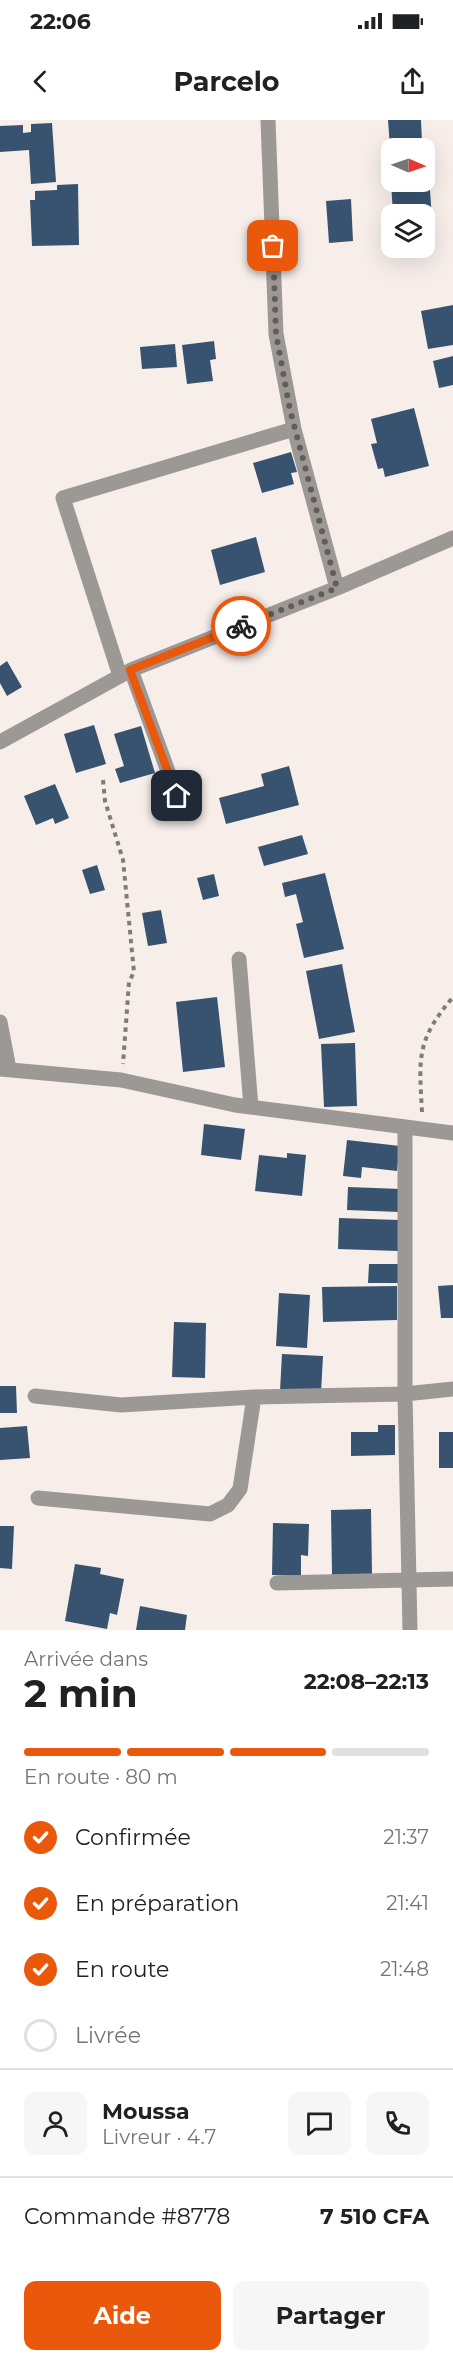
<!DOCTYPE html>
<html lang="fr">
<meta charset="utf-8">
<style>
body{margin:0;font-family:Montserrat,sans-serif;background:#f6f6f6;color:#202124;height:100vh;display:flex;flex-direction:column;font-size:22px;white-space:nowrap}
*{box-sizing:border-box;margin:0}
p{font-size:20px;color:#757577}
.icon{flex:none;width:33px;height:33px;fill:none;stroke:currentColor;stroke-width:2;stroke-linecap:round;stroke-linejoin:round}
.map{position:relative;height:1510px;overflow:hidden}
.sheet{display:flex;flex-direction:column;background:#fff;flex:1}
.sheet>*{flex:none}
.needle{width:39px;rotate:92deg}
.tools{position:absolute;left:381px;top:18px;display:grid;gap:12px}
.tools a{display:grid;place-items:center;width:54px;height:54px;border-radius:12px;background:#fff;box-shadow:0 6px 24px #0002;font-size:30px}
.pin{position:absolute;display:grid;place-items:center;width:51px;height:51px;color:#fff;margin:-26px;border-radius:12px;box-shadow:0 3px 9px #0006}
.courier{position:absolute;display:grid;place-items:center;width:60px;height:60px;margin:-30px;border:4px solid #ea580c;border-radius:50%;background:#fff;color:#222;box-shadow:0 2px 8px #0007}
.headline em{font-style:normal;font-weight:700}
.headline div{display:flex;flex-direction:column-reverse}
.headline{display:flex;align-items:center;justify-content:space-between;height:102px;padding:0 24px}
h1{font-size:39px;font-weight:700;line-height:45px}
.bar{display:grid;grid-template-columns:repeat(4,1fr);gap:9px 6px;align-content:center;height:72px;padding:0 24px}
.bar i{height:8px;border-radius:4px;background:#e0e0e0}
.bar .current{background:#ea580c}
.bar p{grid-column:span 4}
.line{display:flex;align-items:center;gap:15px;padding:0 24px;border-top:2px solid #e0e0e0}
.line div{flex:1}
.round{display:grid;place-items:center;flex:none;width:63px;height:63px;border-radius:12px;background:#f6f6f6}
ol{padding:0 24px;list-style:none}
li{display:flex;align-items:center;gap:18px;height:66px}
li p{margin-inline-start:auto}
li .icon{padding:6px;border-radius:50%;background:#ea580c;color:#fff;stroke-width:4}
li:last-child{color:#757577}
li i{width:33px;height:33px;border:3px solid #e0e0e0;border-radius:50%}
.action{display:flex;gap:12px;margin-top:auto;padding:12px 24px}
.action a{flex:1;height:69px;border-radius:12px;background:#ea580c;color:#fff;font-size:24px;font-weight:700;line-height:69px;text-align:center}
.action a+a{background:#f6f6f6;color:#202124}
.status{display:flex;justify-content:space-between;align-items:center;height:42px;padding:0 30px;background:#fff;direction:ltr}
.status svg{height:16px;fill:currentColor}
header{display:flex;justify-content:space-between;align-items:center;height:78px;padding:0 24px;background:#fff;font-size:27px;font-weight:700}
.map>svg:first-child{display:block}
</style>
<div class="status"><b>22:06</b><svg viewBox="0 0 49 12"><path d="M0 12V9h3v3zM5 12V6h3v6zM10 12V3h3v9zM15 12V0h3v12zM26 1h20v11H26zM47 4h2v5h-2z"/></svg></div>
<header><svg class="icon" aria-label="back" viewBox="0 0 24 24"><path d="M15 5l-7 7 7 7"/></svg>Parcelo<svg class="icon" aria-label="share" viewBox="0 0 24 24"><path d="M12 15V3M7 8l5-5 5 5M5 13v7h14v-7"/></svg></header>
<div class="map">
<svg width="453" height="1510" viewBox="0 0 453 1510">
<rect width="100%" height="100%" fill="#f7eeea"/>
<!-- building -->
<path fill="#37536f" d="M388 0H421L422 22H411V28H392V54Z
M52 3 56 62 31 64 29 30 0 32V6L23 5V13L31 12V4Z
M424 57H429L433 112 424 113V94H393L391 62H424Z
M78 64 79 125 32 126 30 80H35V71L57 70V65Z
M351 79 353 121 329 123 326 81Z
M453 185V225L428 229 421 191Z
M214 221 216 239 210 240 213 261 187 264 182 225Z
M175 224 177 247 142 249 140 227Z
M453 236V265L439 268 433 241Z
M414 288 429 346 385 357 383 348 378 349 371 324 377 323 371 299Z
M291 332 297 352 291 353 294 364 262 373 253 343Z
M256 417 265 452 220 465 211 430Z
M7 541 22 567 7 576 0 563V546Z
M94 605 106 644 76 653 64 614Z
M141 606 155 653 120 663 115 649 124 646 114 614Z
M289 646 299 685 226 704 219 678 264 666 261 654Z
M55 664 69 698 55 704 53 698 36 705 24 676Z
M302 715 308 734 264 746 258 727Z
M97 745 105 770 90 774 82 750Z
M325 753 344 829 304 838 296 804 303 802 296 774 285 777 282 763Z
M214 754 219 776 203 780 197 758Z
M161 790 167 823 148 826 142 793Z
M342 844 355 912 319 919 306 851Z
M217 877 225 947 183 952 176 882Z
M355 923 357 986 324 987 321 924Z
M204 1004 245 1009 241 1040 201 1035Z
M347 1020 400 1026 397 1051 362 1047 361 1058 343 1056Z
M287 1033 306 1035 302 1076 255 1071 259 1035 287 1038Z
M348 1067 401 1069 400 1092 347 1090Z
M339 1098 399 1100 398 1131 338 1129Z
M369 1144H403L402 1163H368Z
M453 1165V1198H441L438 1166Z
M397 1166V1200L323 1202 322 1167Z
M279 1173 310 1175 307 1228 276 1226Z
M174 1202 206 1203 205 1258 172 1257Z
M282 1234 323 1236 321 1273 280 1271Z
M0 1266H16L17 1293H0Z
M378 1305H395V1335L351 1336V1312H378Z
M27 1306 30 1338 0 1340V1308Z
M439 1312H453V1348H439Z
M371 1389 372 1454 332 1455 331 1390Z
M273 1403 309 1404 308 1436 301 1435V1456L272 1455Z
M0 1406H14L12 1449 0 1448Z
M75 1444 101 1448 100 1454 124 1459 117 1495 110 1493 107 1509 65 1501Z
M140 1486 187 1495 185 1510H136Z"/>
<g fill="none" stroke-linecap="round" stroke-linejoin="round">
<!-- path -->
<path stroke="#807a78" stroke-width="4" stroke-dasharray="4.5 4.5" stroke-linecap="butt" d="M103 660 105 681 123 740 134 852 129 862 123 944
M422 992C419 937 416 921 453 877"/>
<!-- minor -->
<path stroke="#9c9896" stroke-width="15" d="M268 0 276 214 294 309 337 468
M131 550 177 676
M120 556 63 378 294 309
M0 622 131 550 337 468 453 418
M239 839 251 987
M0 902 9 949
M0 949 121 960 235 985 453 1013
M405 1007V1274L410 1510
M35 1276 121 1285 254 1277 405 1274 453 1269
M38 1378 210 1394 228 1385 240 1369 254 1277
M277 1463 453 1459"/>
</g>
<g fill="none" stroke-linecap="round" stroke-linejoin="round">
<!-- done -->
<path stroke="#625c5a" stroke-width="6" stroke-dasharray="0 10.8" d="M241 506 337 468 290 290 276 214 273 126"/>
<!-- route -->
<path stroke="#ea580c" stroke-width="8" d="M177 676 130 550 241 506"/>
</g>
</svg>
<div class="tools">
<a><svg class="needle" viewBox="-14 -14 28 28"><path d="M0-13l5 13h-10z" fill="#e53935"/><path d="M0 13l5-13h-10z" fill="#757577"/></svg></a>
<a><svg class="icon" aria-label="layers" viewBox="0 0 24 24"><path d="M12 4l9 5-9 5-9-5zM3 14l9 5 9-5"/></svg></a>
</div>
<div class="pin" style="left:273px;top:126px;background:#ea580c"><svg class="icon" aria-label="bag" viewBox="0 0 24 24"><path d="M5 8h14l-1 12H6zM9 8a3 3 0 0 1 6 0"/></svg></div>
<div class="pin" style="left:177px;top:676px;background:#1f2937"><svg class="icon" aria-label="home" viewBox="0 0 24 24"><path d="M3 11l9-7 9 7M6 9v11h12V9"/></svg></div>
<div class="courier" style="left:241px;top:506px"><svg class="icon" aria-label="bike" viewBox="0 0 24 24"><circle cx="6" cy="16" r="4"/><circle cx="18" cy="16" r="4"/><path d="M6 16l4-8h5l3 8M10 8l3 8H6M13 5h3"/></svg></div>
</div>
<section class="sheet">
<div class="headline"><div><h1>2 min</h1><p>Arrivée dans</p></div><em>22:08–22:13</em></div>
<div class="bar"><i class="current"></i><i class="current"></i><i class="current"></i><i></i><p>En route · 80 m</p></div>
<ol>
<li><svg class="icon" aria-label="check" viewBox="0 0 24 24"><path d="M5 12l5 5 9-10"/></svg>Confirmée<p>21:37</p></li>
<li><svg class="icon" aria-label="check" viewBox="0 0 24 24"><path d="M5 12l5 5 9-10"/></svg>En préparation<p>21:41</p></li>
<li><svg class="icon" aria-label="check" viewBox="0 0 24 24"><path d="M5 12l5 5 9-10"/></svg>En route<p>21:48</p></li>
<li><i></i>Livrée</li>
</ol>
<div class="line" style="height:108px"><a class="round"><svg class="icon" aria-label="person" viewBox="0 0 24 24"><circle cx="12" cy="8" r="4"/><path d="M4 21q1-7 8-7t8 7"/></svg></a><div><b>Moussa</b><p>Livreur · 4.7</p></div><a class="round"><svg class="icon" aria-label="chat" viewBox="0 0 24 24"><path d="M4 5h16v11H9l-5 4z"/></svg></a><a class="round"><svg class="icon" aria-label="phone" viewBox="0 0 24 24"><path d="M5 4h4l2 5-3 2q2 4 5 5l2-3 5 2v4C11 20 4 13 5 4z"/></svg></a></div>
<div class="line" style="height:78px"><div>Commande #8778</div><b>7 510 CFA</b></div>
<div class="action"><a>Aide</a><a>Partager</a></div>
</section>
